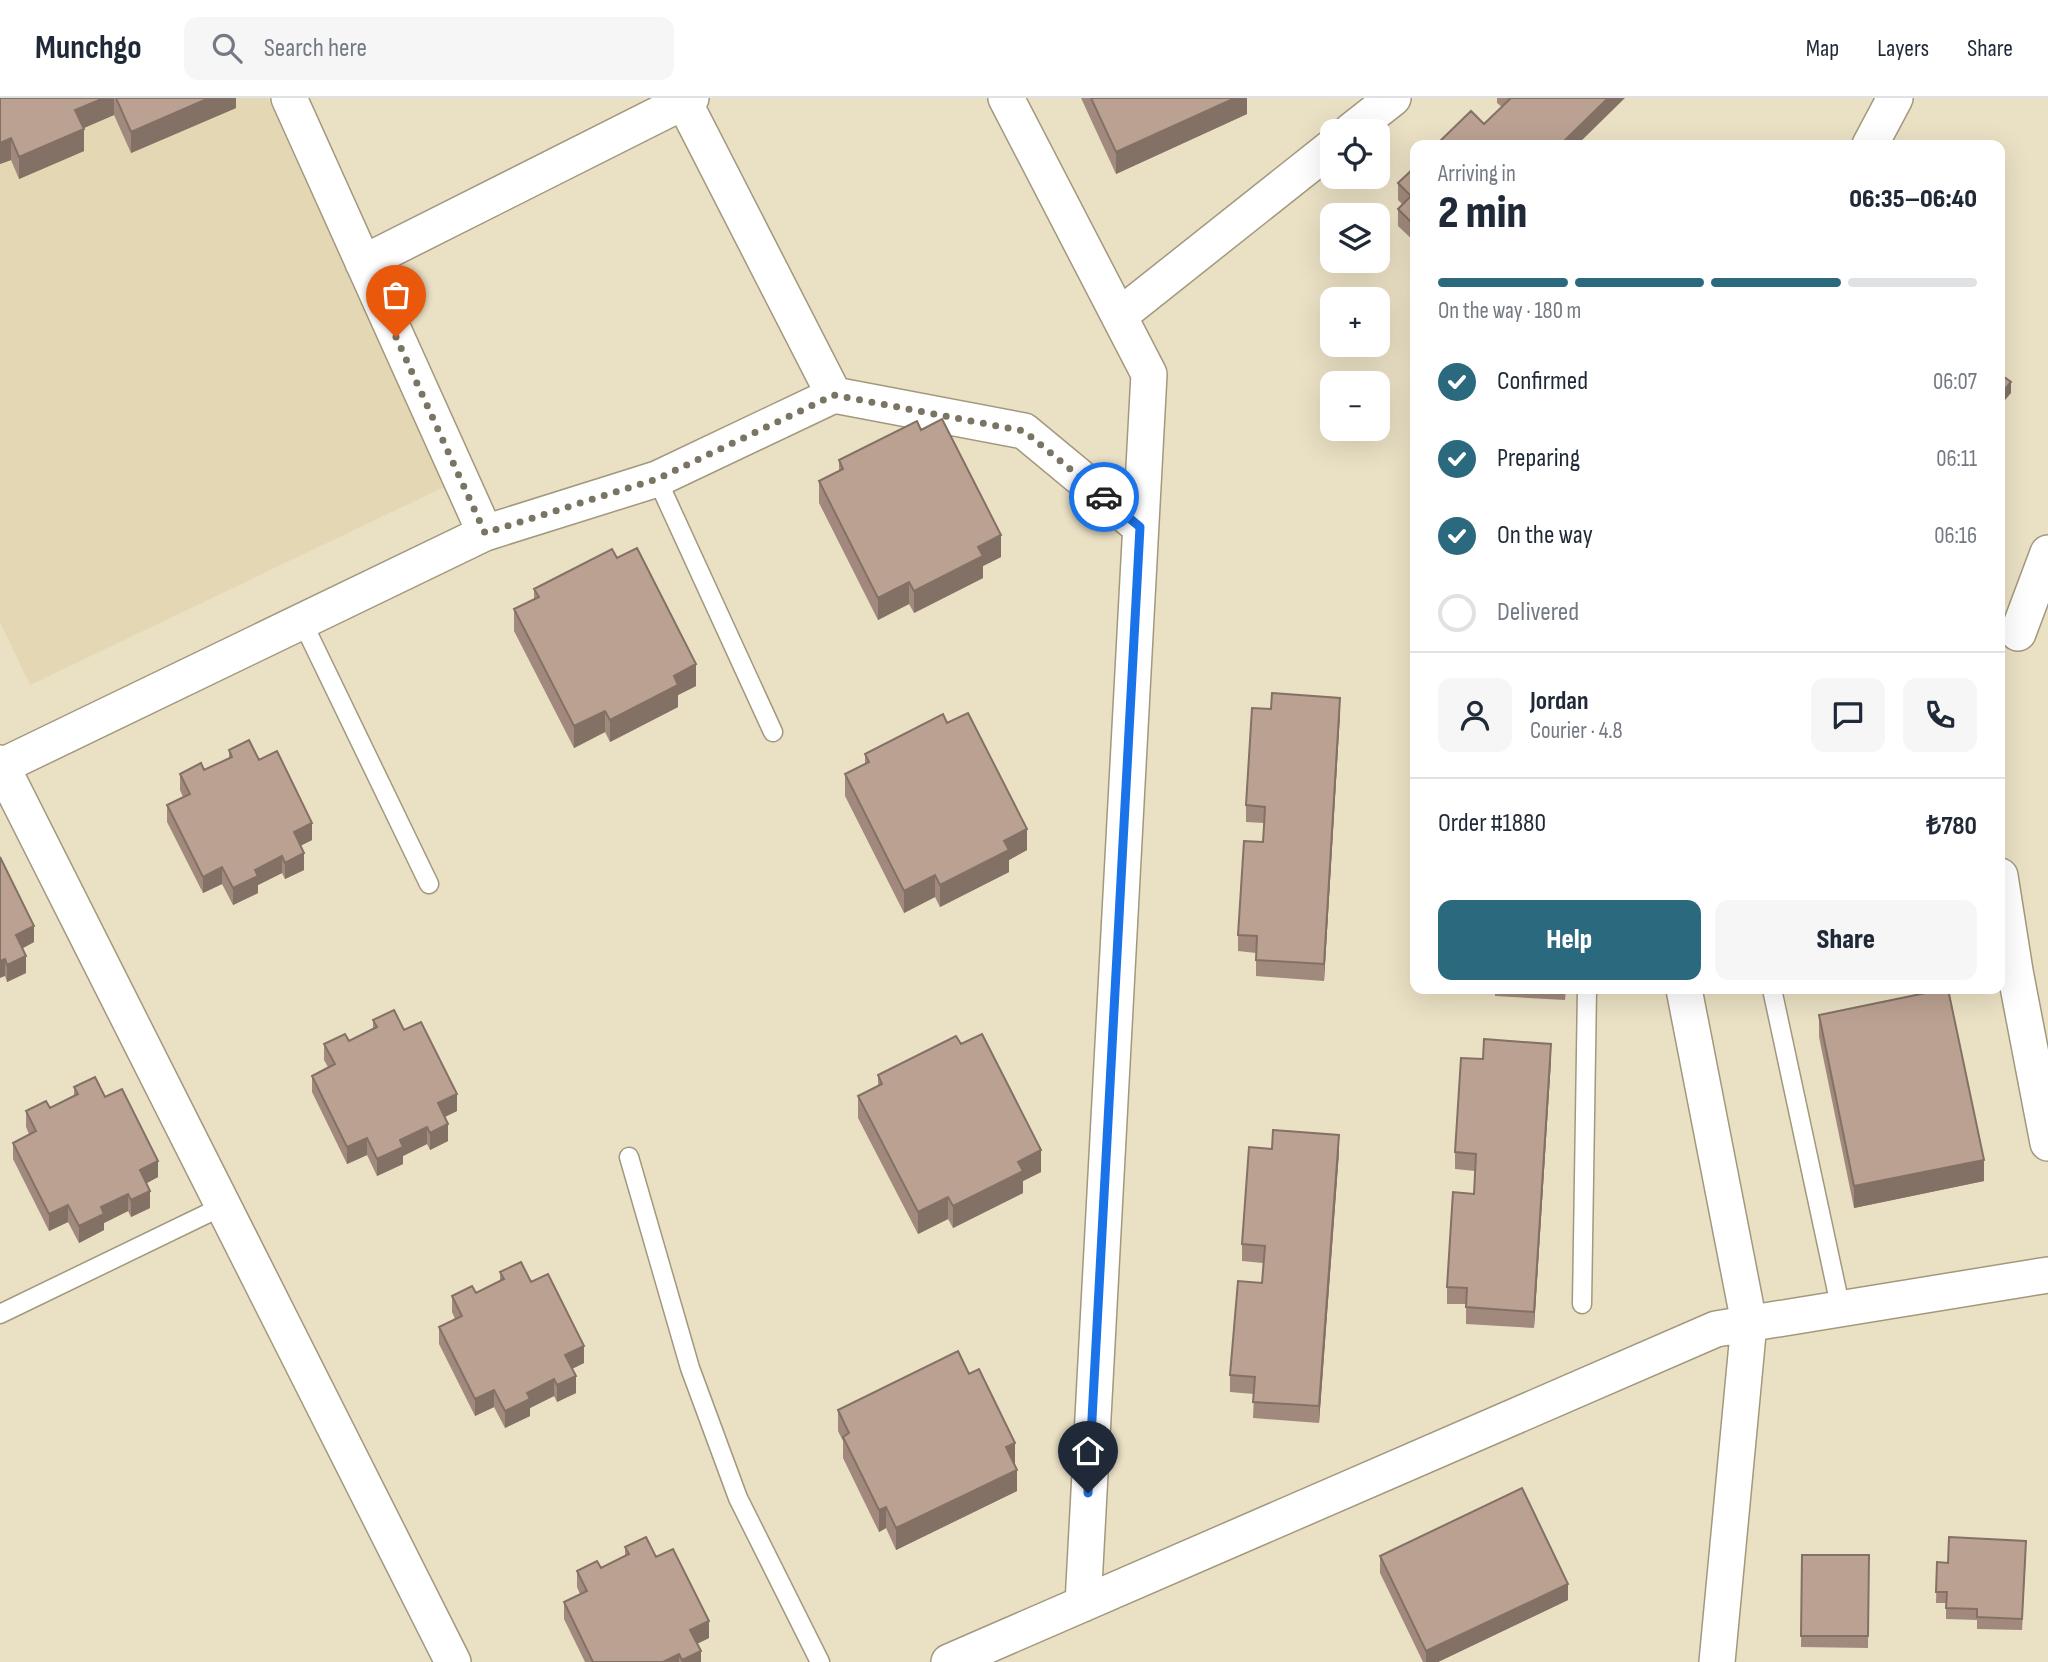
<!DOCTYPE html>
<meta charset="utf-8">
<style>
body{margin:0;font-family:"Sofia Sans Condensed",sans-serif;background:#f6f6f7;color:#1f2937;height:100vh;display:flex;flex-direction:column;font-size:26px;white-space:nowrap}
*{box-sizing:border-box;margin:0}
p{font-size:23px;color:#747a83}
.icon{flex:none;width:38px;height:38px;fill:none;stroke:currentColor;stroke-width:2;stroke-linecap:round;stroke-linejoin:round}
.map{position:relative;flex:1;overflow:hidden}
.sheet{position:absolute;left:1410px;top:42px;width:595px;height:854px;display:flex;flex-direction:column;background:#fff;border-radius:14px;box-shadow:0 7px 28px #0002}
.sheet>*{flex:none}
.buttons{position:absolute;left:1320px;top:21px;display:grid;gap:14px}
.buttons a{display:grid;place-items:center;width:70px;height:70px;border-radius:14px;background:#fff;box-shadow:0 7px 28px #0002;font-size:35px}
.pin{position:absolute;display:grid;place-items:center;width:60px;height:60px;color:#fff;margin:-72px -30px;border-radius:50% 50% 50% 0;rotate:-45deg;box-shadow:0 0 7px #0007}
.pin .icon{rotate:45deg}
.courier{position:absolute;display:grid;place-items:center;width:70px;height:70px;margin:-35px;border:5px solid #1a73e8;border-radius:50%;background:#fff;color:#222;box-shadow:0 2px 9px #0007}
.headline em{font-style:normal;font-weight:800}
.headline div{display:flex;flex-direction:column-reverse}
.headline{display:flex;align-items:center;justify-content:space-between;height:119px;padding:0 28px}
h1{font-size:46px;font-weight:800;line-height:52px}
.bar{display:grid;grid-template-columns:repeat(4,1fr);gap:10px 7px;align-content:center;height:84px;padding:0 28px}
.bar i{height:9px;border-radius:5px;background:#e0e1e3}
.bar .active{background:#2a697e}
.bar p{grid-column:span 4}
.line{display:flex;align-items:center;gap:18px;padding:0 28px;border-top:2px solid #e0e1e3}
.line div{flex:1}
.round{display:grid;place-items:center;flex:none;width:74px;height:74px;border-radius:14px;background:#f6f6f7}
ol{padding:0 28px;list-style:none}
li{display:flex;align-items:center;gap:21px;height:77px}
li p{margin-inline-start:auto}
li .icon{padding:7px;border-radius:50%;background:#2a697e;color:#fff;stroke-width:4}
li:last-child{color:#747a83}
li i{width:38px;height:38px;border:4px solid #e0e1e3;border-radius:50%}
.primary-button{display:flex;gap:14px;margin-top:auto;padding:14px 28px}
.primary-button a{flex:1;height:80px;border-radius:14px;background:#2a697e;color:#fff;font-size:28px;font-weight:800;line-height:80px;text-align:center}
.primary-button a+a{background:#f6f6f7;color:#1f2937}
header{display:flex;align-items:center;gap:42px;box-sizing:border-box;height:98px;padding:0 35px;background:#fff;border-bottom:2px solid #e0e1e3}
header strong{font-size:33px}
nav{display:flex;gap:38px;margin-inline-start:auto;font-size:24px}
.search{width:490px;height:63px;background:#f6f6f7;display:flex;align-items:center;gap:18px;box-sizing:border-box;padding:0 24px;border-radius:14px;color:#747a83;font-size:26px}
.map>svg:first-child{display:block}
</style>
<header>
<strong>Munchgo</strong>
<div class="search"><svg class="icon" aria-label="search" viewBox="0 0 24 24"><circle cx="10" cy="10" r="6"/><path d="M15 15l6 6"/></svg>Search here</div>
<nav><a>Map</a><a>Layers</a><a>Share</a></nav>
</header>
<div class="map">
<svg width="2048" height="1564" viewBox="0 0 2048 1564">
<rect width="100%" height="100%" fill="#eae0c4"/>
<!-- built -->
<path fill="#e4d7b4" d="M0 0H268L444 389 30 587 0 524Z"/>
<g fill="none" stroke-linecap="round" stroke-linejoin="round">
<!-- lane casing -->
<g stroke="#a2987e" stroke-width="21">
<path id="lane" d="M657 381 773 634
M302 523 429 786
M1772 891 1841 1212
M629 1059 690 1270 738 1400 820 1564
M1582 1206 1587 891
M0 1216 223 1108"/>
</g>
<!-- street casing -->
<g stroke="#a2987e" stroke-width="38">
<path id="street" d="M289 0 485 435
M682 0 834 297 1024 333 1140 429
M1006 0 1149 276 1083 1506
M1351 33 1393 0
M1870 47 1895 0
M363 165 691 0
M1119 218 1332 49
M2018 535 2048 455
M0 665 453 1564
M0 669 485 435 657 381 834 297
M2000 778 2015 873 2048 1045
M1684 891 1749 1225 1717 1564
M949 1564 1716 1231 2048 1177"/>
</g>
<!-- lane -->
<use href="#lane" stroke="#fff" stroke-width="18"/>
<!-- street -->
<use href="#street" stroke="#fff" stroke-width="35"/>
</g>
<!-- wall -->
<path fill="#a18a7d" d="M0 0H236V10L131 55 114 17 83 30 84 53 19 81 11 62 0 66Z
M1081 0H1247V16L1116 76Z
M1497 0H1625L1502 9 1497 5Z
M1416 68V145L1398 128V111L1402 106 1398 102V85Z
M921 332 1001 459 983 468V480L914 515 909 506 878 522 819 405V383L839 373V362Z
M617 460 696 588 678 597V609L610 644 605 634 574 650 514 533V511L534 501V491Z
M1340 616 1324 883 1256 878V855L1238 853V837L1263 744 1264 725 1246 724V707Z
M947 625 1027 752 1009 762V774L940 809 935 799 904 815 845 698V676L865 667V656Z
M229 652 259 662 312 742 300 748 304 772 285 781 282 775 258 787V795L233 807 222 786 203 795 167 724V707L183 699 180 692V676L204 672 229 660Z
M0 759 34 844 22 850 26 875 7 884 5 878Z
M1495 891H1566L1565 902 1495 898Z
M1819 917 1984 1083 1854 1110 1819 939Z
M373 922 404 932 457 1013 445 1019 448 1043 430 1052 427 1046 403 1058V1066L377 1078 367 1057 347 1066 312 994V978L328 969 324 962V946L349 943 373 930Z
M961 946 1041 1074 1023 1083V1095L953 1130 948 1121 918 1136 858 1020V998L878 988V977Z
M1483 961 1551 962 1534 1230 1466 1226V1206H1447V1189L1474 1096 1475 1073 1455 1071V1054Z
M74 989 105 999 158 1079 146 1085 150 1110 131 1119 128 1113 104 1125V1132L79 1145 68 1124 49 1133 13 1061V1045L29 1036 26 1029V1013L50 1010 74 998Z
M1272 1051 1339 1054 1319 1325 1253 1320 1254 1296 1230 1294V1277L1262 1185 1263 1165 1242 1163V1146Z
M500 1174 531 1184 584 1265 572 1271 576 1295 557 1304 554 1298 530 1310V1318L505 1330 494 1309 475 1318 439 1246V1229L455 1221 452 1214V1198L476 1195 500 1183Z
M838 1312 1015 1366 1014 1367 1017 1393 896 1452 886 1430 879 1434 843 1360V1343L838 1333Z
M625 1449 656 1459 709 1540 697 1546 701 1564H585L564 1521V1504L580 1496 577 1489V1473L601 1470 625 1458Z
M2026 1454 2022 1532 1977 1531V1522L1946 1521V1505H1936L1937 1464 1948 1465Z
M1802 1457H1869L1868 1550 1801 1549Z
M1380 1458 1568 1502 1438 1564H1423L1380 1475Z"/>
<!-- shaded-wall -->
<path fill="#837166" d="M104 0H114V17L75 34V12Z
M209 0H236V10L131 55V34Z
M1235 0H1247V16L1116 76V54Z
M1608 0H1625L1577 47H1560Z
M84 31V53L19 81V59Z
M11 40V62L0 66V45Z
M2011 284V295L2000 308V297Z
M1001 437V459L983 468V480L914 515V493L978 449Z
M909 484V506L878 522V500Z
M696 566V588L678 597V609L610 644V622L674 578Z
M1340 600V616L1324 883V866Z
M605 613V634L574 650V628Z
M312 725V742L294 751V734Z
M1027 731V752L1009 762V774L940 809V787L1004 743Z
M304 755V772L285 781V765Z
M282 758V775L258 787V795L233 807V790L255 772Z
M222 769V786L203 795V779Z
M935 777V799L904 815V793Z
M34 828V844L16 854V837Z
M26 858V875L7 884V867Z
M5 861V878L0 880V863Z
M1551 946V962L1534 1230V1214Z
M457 996V1013L438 1022V1005Z
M448 1026V1043L430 1052V1035Z
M427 1029V1046L403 1058V1066L377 1078V1061L400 1042Z
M1339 1037V1054L1319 1325V1308Z
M367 1040V1057L347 1066V1049Z
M1041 1052V1074L1023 1083V1095L953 1130V1108L1018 1064Z
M1984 1062V1083L1854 1110V1088Z
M158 1063V1079L140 1089V1072Z
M150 1093V1110L131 1119V1102Z
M128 1096V1113L104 1125V1132L79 1145V1128L101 1109Z
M948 1099V1121L918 1136V1114Z
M68 1107V1124L49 1133V1116Z
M584 1248V1265L565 1274V1257Z
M576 1278V1295L557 1304V1287Z
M554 1281V1298L530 1310V1318L505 1330V1313L527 1295Z
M494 1292V1309L475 1318V1301Z
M1015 1345V1366L1006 1371V1349Z
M1017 1372V1393L896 1452V1430Z
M886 1409V1430L879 1434V1412Z
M1568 1486V1502L1438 1564H1426V1553Z
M709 1523V1540L690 1549V1532Z
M701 1553V1564H682V1562Z
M679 1556V1564H663Z"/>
<!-- building -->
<path fill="#bba191" stroke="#837166" stroke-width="2" d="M0 0H104L75 12 84 31 19 59 11 40 0 45Z
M116 0H209L131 34Z
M1091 0H1235L1116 54Z
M1509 0H1608L1560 47H1436L1471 13 1484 26 1510 1Z
M1416 68V129L1398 111 1411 98 1398 85Z
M2000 276 2011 284 2000 297Z
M942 321 1001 437 978 449 983 458 914 493 909 484 878 500 819 383 843 371 839 362 917 323 921 332Z
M637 450 696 566 674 578 678 587 610 622 605 613 574 628 514 511 539 499 534 491 612 451 617 460Z
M1272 595 1340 600 1324 866 1256 862 1257 838 1238 837 1244 743 1263 744 1264 728 1265 709 1246 707 1252 610 1271 611Z
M968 615 1027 731 1004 743 1009 752 940 787 935 777 904 793 845 676 869 664 865 656 943 616 947 625Z
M249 642 259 662 277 653 312 725 294 734 304 755 285 765 282 758 255 772 258 778 233 790 222 769 203 779 167 707 190 696 180 676 201 665 204 672 232 659 229 652Z
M0 759 34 828 16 837 26 858 7 867 5 861 0 863Z
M1945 891H1948L1984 1062 1854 1088 1819 917Z
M394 912 404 932 421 924 457 996 438 1005 448 1026 430 1035 427 1029 400 1042 403 1049 377 1061 367 1040 347 1049 312 978 335 966 324 946 345 936 349 943 377 929 373 922Z
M982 936 1041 1052 1018 1064 1023 1073 953 1108 948 1099 918 1114 858 998 882 986 878 977 956 938 961 946Z
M1484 941 1551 946 1534 1214 1466 1209 1467 1190 1447 1189 1453 1094 1474 1096 1476 1056 1455 1054 1461 960 1483 961Z
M95 979 105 999 122 991 158 1063 140 1072 150 1093 131 1102 128 1096 101 1109 104 1116 79 1128 68 1107 49 1116 13 1045 36 1033 26 1013 46 1003 50 1010 78 996 74 989Z
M1273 1032 1339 1037 1319 1308 1253 1304 1255 1279 1230 1277 1238 1183 1262 1185 1265 1148 1242 1146 1249 1049 1272 1051Z
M521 1164 531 1184 548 1176 584 1248 565 1257 576 1278 557 1287 554 1281 527 1295 530 1301 505 1313 494 1292 475 1301 439 1229 462 1218 452 1198 472 1188 476 1195 504 1181 500 1174Z
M958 1253 969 1276 979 1271 1015 1345 1006 1349 1017 1372 896 1430 886 1409 879 1412 843 1339 849 1335 838 1312Z
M1522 1390 1568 1486 1426 1553 1380 1458Z
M646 1439 656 1459 673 1451 709 1523 690 1532 701 1553 682 1562 679 1556 663 1564H593L564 1504 587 1493 577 1473 597 1463 601 1470 629 1456 625 1449Z
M1949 1439 2026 1443 2022 1521 1977 1519V1511L1946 1510 1947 1494H1936L1937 1464 1948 1465Z
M1802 1457H1869L1868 1538H1801Z"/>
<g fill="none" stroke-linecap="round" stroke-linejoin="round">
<!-- done -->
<path stroke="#7a7463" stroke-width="7" stroke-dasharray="0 12.6" d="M396 239 485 435 657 381 834 297 1024 333 1104 399"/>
<!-- route -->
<path stroke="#1a73e8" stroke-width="9" d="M1088 1395 1140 429 1104 399"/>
</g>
</svg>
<div class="buttons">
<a><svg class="icon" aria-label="locate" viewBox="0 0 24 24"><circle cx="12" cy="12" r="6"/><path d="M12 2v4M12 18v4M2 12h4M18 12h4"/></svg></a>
<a><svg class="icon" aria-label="layers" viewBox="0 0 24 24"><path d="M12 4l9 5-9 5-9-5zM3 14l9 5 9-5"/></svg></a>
<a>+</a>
<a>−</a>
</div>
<div class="pin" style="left:396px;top:239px;background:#ea580c"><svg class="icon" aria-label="bag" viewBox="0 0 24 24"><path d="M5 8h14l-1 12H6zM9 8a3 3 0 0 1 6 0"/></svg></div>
<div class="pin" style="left:1088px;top:1395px;background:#1f2937"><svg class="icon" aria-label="home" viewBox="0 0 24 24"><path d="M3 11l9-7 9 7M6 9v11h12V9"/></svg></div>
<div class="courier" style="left:1104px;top:399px"><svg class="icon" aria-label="car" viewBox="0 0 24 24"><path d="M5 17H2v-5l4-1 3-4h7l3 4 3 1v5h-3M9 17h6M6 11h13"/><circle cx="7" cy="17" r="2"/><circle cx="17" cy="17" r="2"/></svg></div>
<section class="sheet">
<div class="headline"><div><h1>2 min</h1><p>Arriving in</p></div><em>06:35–06:40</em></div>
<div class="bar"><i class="active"></i><i class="active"></i><i class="active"></i><i></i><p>On the way · 180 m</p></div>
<ol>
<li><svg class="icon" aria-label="check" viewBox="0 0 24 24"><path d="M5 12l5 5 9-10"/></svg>Confirmed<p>06:07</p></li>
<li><svg class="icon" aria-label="check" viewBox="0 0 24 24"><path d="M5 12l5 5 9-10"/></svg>Preparing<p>06:11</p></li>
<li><svg class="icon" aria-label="check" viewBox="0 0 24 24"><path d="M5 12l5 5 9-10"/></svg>On the way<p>06:16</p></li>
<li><i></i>Delivered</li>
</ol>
<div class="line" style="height:126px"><a class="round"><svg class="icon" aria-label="person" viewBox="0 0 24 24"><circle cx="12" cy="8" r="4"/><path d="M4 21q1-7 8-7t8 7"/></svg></a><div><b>Jordan</b><p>Courier · 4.8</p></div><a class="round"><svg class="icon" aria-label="chat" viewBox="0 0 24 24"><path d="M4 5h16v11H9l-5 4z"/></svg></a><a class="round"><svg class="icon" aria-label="phone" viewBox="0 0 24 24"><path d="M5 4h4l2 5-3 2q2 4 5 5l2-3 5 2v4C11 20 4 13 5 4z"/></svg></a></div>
<div class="line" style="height:91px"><div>Order #1880</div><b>₺780</b></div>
<div class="primary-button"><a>Help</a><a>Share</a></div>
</section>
</div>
